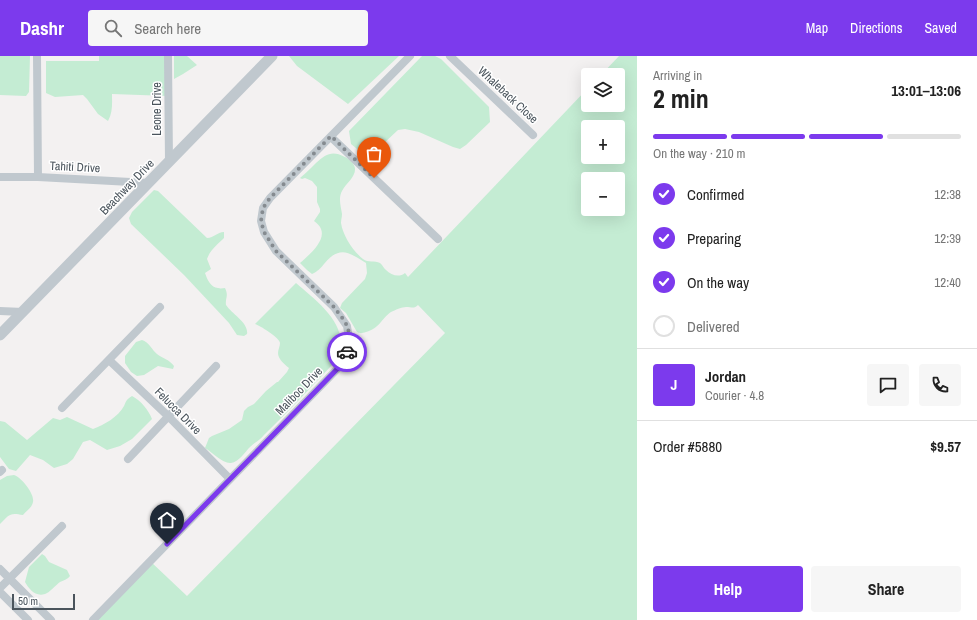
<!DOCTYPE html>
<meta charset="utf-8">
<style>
body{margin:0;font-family:"Archivo Narrow",sans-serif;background:#f6f6f6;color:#222;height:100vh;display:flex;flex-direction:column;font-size:15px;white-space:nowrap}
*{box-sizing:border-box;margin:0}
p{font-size:13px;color:#767676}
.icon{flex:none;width:22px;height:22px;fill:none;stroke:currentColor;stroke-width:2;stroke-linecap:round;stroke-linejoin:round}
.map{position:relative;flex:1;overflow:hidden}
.side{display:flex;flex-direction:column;background:#fff;width:340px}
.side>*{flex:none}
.fabs{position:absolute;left:581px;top:12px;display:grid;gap:8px}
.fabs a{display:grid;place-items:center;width:44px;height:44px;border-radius:4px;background:#fff;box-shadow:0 4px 16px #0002;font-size:20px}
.scale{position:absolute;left:12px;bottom:10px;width:63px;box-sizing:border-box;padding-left:4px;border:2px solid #4a545c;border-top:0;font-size:11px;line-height:14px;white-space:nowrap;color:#4a545c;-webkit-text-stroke:3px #fff;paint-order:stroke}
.pin{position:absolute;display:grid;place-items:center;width:34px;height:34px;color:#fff;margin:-41px -17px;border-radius:50% 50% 50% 0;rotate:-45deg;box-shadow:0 0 4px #0007}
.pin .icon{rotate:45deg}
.courier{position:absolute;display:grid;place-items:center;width:40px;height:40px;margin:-20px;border:3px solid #7c3aed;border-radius:50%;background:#fff;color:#222;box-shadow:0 1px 5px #0007}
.summary em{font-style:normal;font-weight:700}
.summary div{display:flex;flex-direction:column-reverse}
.summary{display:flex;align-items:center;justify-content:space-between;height:68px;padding:0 16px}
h1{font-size:26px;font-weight:700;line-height:30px}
.bar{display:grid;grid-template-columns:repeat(4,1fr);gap:6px 4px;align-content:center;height:48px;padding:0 16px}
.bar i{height:5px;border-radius:3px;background:#e0e0e0}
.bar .active{background:#7c3aed}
.bar p{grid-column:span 4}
.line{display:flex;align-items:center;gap:10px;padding:0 16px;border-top:1px solid #e0e0e0}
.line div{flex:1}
.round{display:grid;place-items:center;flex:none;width:42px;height:42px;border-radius:4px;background:#f6f6f6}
ol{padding:0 16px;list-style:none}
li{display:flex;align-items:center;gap:12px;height:44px}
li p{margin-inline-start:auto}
li .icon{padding:4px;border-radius:50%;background:#7c3aed;color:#fff;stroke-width:4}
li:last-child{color:#767676}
li i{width:22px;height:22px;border:2px solid #e0e0e0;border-radius:50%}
.primary-button{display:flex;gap:8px;margin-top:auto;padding:8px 16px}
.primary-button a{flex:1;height:46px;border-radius:4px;background:#7c3aed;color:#fff;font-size:16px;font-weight:700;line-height:46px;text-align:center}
.primary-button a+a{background:#f6f6f6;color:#222}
header{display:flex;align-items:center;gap:24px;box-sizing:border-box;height:56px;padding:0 20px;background:#7c3aed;color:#fff}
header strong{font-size:19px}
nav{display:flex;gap:22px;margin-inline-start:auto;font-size:14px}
.search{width:280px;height:36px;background:#f6f6f6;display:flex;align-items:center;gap:10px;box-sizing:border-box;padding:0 14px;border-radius:4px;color:#767676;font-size:15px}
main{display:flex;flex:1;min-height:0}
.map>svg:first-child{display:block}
</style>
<header>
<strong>Dashr</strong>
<div class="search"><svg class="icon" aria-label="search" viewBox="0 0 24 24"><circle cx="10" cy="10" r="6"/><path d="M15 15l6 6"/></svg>Search here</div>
<nav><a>Map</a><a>Directions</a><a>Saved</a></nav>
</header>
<main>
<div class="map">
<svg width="637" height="564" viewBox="0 0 637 564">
<rect width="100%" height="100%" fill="#f3f1f1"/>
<!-- green -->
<path fill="#c4ecd3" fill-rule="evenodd" d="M0 0H30L29 36 26 40 0 39Z
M99 0H165L168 40 112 38C112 47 113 56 108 65L98 58 87 43 83 39 55 41 46 37V5H99Z
M174 0H187L197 9 183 18 174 23Z
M289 0H399L348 48 297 10Z
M422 0H435L441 3 489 51 490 66 466 89 460 93 453 91 419 76 405 73 398 74 368 102 351 88 349 75Z
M619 0H637V564H90L150 505 187 540 445 277 418 249C414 253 412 251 406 251 402 251 395 254 391 256 381 263 380 272 366 276 362 277 361 278 357 276L346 257 340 252 342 247 365 223 367 217 366 207C348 196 340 189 324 208 320 213 318 215 312 218L307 214 300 207C308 200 326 185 321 173 320 170 317 167 314 165L320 156V153L317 146V131L312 125 305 122 302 123 300 122C306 117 311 112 316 107 326 98 332 94 345 101 349 103 354 107 355 112 356 121 346 127 342 135 338 142 341 151 342 158 342 161 341 164 341 167 343 180 353 195 363 203 368 207 375 204 380 207 383 209 383 212 386 214 391 219 399 222 405 217L408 221 588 32V49H618V19H601ZM588 71H618V101H588ZM588 123H618V153H588Z
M154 134 158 135 207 182C214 182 217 176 224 176V182C218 188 210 194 207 203L211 213 205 217C207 223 211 232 218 232 221 233 223 232 225 232 229 240 225 242 226 249 232 258 249 267 247 278L244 280 237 279 229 267 184 219 131 168 129 162 132 156Z
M296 227C319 247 357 274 333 308 310 332 288 356 264 379 260 384 254 387 250 391 245 396 239 406 231 407 223 408 212 396 205 392L209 382 212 380 229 373 242 364 244 355 248 351 254 348 266 335 277 326H278L287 316 289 312C284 308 278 303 278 297 278 294 280 290 280 287 280 282 259 269 255 268Z
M142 284C149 286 152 294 157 298 162 302 170 304 174 310L173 313 158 310 144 319 137 320 131 316 125 307V300L136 286Z
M132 340C141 345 148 353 152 363L132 383 120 390 107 394 90 384 83 386 73 403 67 408 54 412 43 404 30 399 16 415 9 413 0 401V365L5 366 27 384 53 362 60 364 67 361 93 373C104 369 118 361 124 350 127 344 125 345 132 340Z
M14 419C21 421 35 438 33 446 32 452 26 455 23 459 9 456 9 459 0 468V424L7 420Z
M42 498 45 500 49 506 67 514 70 520C68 523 64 524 60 526 56 529 49 537 45 538 35 541 29 533 25 526L29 511Z"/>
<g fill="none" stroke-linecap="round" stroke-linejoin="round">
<!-- minor -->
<path stroke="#c0c8ce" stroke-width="8" d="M37 0 38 121
M168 0 169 106
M450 0 533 79
M331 81 438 183
M0 121H38L149 127
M0 255 23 256
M109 304 168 360 230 423
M62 352 160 251
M128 403 216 310
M0 416 2 414
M0 513 51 564
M0 532 62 470
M0 536 28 564
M93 564 344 306 350 289 347 270 334 251 276 195 264 176 261 165 263 152 270 142 410 0"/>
<!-- tertiary -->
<path stroke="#c0c8ce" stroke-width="11" d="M0 279 272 0"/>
</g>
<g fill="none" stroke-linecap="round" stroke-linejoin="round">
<!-- done -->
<path stroke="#858b90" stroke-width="4" stroke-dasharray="0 7.2" d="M347 296C350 289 350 277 347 270 344 263 338 257 334 251L276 195 264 176 261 165 263 152 270 142 331 80 374 122"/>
<!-- route -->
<path stroke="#7c3aed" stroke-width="5" d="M167 488 344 306 347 296"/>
</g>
<g text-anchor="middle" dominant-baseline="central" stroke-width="3" stroke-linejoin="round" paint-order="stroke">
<!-- street labels -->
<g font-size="12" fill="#4a545c" stroke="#fff">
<text transform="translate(508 39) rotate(43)">Whaleback Close</text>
<text transform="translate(157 53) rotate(-90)">Leone Drive</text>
<text transform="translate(75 111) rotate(3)">Tahiti Drive</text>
<text transform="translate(127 131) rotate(-46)">Beachway Drive</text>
<text transform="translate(299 335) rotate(-46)">Maliboo Drive</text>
<text transform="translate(178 355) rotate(45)">Felucca Drive</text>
</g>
</g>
</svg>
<div class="fabs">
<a><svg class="icon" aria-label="layers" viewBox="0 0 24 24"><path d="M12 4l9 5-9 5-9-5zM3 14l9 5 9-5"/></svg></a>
<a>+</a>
<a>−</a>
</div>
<div class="scale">50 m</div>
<div class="pin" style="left:374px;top:122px;background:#ea580c"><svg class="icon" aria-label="bag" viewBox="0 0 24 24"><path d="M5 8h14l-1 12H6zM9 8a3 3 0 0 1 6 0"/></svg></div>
<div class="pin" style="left:167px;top:488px;background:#1f2937"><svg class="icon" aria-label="home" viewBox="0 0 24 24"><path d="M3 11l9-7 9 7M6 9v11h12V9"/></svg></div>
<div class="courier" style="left:347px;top:296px"><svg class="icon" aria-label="car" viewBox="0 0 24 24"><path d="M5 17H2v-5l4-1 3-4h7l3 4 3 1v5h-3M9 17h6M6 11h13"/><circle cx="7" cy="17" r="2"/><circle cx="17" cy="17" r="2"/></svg></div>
</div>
<section class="side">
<div class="summary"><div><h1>2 min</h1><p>Arriving in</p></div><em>13:01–13:06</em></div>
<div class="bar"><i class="active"></i><i class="active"></i><i class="active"></i><i></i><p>On the way · 210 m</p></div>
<ol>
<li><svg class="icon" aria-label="check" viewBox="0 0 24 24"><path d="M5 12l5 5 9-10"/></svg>Confirmed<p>12:38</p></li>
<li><svg class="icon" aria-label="check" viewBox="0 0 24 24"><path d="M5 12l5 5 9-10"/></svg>Preparing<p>12:39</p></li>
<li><svg class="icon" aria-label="check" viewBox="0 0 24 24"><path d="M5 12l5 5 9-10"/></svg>On the way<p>12:40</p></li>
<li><i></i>Delivered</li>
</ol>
<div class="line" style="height:72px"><b class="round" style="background:#7c3aed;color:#fff">J</b><div><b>Jordan</b><p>Courier · 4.8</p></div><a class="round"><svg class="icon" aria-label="chat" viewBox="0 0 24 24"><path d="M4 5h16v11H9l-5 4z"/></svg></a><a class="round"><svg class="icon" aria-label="phone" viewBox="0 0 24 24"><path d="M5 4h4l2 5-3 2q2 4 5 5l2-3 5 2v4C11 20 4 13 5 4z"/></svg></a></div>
<div class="line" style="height:52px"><div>Order #5880</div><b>$9.57</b></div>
<div class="primary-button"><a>Help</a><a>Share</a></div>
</section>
</main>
